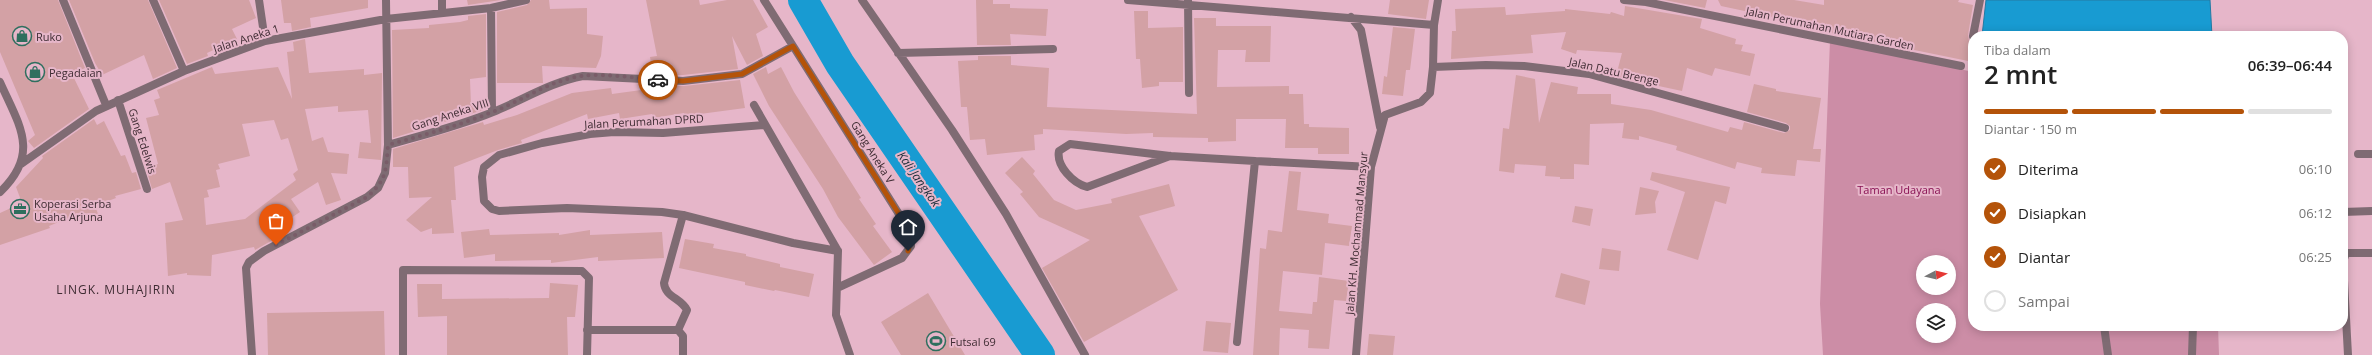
<!DOCTYPE html>
<html lang="id">
<meta charset="utf-8">
<style>
body{margin:0;font-family:"Open Sans",sans-serif;background:#f6f6f6;color:#222;height:100vh;display:flex;flex-direction:column;font-size:15px;white-space:nowrap}
*{box-sizing:border-box;margin:0}
p{font-size:13px;color:#767676}
.icon{flex:none;width:22px;height:22px;fill:none;stroke:currentColor;stroke-width:2;stroke-linecap:round;stroke-linejoin:round}
.map{position:relative;flex:1;overflow:hidden}
.details{position:absolute;left:1968px;top:31px;width:380px;height:300px;display:flex;flex-direction:column;background:#fff;border-radius:16px;box-shadow:0 2px 10px #0003}
.details>*{flex:none}
.needle{width:26px;rotate:83deg}
.tools{position:absolute;left:1916px;top:255px;display:grid;gap:8px}
.tools a{display:grid;place-items:center;width:40px;height:40px;border-radius:50%;background:#fff;box-shadow:0 2px 10px #0003;font-size:20px}
.pin{position:absolute;display:grid;place-items:center;width:34px;height:34px;color:#fff;margin:-41px -17px;border-radius:50% 50% 50% 0;rotate:-45deg;box-shadow:0 0 4px #0007}
.pin .icon{rotate:45deg}
.courier{position:absolute;display:grid;place-items:center;width:40px;height:40px;margin:-20px;border:3px solid #b45309;border-radius:50%;background:#fff;color:#222;box-shadow:0 1px 5px #0007}
.head em{font-style:normal;font-weight:600}
.head div{display:flex;flex-direction:column-reverse}
.head{display:flex;align-items:center;justify-content:space-between;height:68px;padding:0 16px}
h1{font-size:26px;font-weight:600;line-height:30px}
.bar{display:grid;grid-template-columns:repeat(4,1fr);gap:6px 4px;align-content:center;height:48px;padding:0 16px}
.bar i{height:5px;border-radius:3px;background:#e0e0e0}
.bar .current{background:#b45309}
.bar p{grid-column:span 4}
ol{padding:0 16px;list-style:none}
li{display:flex;align-items:center;gap:12px;height:44px}
li p{margin-inline-start:auto}
li .icon{padding:4px;border-radius:50%;background:#b45309;color:#fff;stroke-width:4}
li:last-child{color:#767676}
li i{width:22px;height:22px;border:2px solid #e0e0e0;border-radius:50%}
.map>svg:first-child{display:block}
</style>
<div class="map">
<svg width="2372" height="355" viewBox="0 0 2372 355">
<rect width="100%" height="100%" fill="#e6b6c9"/>
<!-- green -->
<path fill="#cc8da6" fill-rule="evenodd" d="M1830 40 1973 72V326H2218L2219 355H1823L1820 304ZM1923 262H1949V288H1923ZM1923 310H1949V336H1923Z"/>
<!-- water -->
<path fill="#189bd2" stroke="#247aa2" d="M1986 0H2210L2212 36H1982Z"/>
<g fill="none" stroke-linecap="round" stroke-linejoin="round">
<!-- river -->
<path stroke="#189bd2" stroke-width="30" d="M803 0 840 64 1040 355"/>
</g>
<!-- building -->
<path fill="#d3a1a5" fill-rule="evenodd" d="M0 0H58L85 68 72 74 89 109 34 148 28 141 35 135 0 52Z
M69 0H148L177 68 153 79 144 55 102 75 95 63Z
M159 0H249L256 18 232 29 237 39 207 53 208 56 187 64Z
M281 0H368V8L310 18 311 27 292 31 291 23H284Z
M467 0H501L468 5Z
M531 0H549L550 9 587 8V34L603 36 601 56 596 68 542 66 543 83H497V12L527 5Z
M646 0H699L700 5 727 0H753L768 27 756 34 763 56 747 65 732 36 738 69 683 75H673V70L652 69 650 57 657 56Z
M976 0H993V4H1010V8L1048 9 1046 36 1010 34 1011 45H977Z
M1390 0H1429L1426 19 1388 14Z
M1664 0H1707L1705 8Z
M1718 0H1794L1824 5V0H1959L1958 2 1973 5 1968 35 1969 41H1973V62L1782 23V19L1721 6Z
M1625 6 1702 19 1700 28 1736 39 1735 44 1743 45 1741 51 1755 54 1750 76 1715 68 1712 76 1687 68 1682 91 1640 82 1616 76 1622 53 1577 50 1576 54 1561 49 1566 32 1531 35 1533 53 1451 59 1452 31H1456L1455 9 1505 7 1506 15 1565 11V9L1610 14 1611 12 1624 16Z
M1134 11H1148V28L1183 27V82H1159V86L1142 88 1140 59H1136Z
M486 14V77L470 79 471 106 482 105 483 110 393 138 392 30 429 28V25L460 22 468 20V16Z
M1194 18H1216V26H1271L1270 62H1245L1246 50H1218L1217 87 1289 86V94H1303L1304 124H1309V127L1349 128V154H1318V148H1285L1286 119H1236V141L1208 142V138L1153 137V133L1126 134 1043 129V134L1034 135 1035 150 987 155 985 139 970 140 967 107H961L958 61 978 60V56H1011V65L1049 68 1047 107 1197 114Z
M1393 27 1415 29 1410 70H1406L1403 96 1382 94 1384 76 1387 77Z
M305 39 309 73 364 69V75L382 73 381 160 358 158 360 142 371 143 368 110 338 112V106L305 109 312 141 323 137 328 152 349 154 347 174 331 173 341 200 326 205 318 182 291 199 300 212 267 234 271 241 255 250 254 247 212 255 211 276 187 275V273L168 276 165 223 183 220 170 182 152 189 146 168 158 164 146 118 159 115 154 100 160 98 157 90 212 67 215 74 278 67 292 99 287 52 294 51 293 42ZM274 120 281 140 288 138 298 170 293 174 296 180 245 219 206 225 204 198 209 197 207 190 220 187 216 170 220 169 218 164 250 156 242 124Z
M766 67 768 74 781 67 794 92 861 198 859 199 876 224 873 226 892 252 874 265 838 217 823 189 769 106 753 74Z
M1516 75 1535 79 1539 123 1551 82 1578 87 1577 94H1611V104L1651 110 1728 132 1730 127 1742 130 1744 122 1784 133 1790 130V126L1786 123 1747 112 1754 84 1776 89V91L1821 98 1813 149H1821L1820 162 1797 160 1795 176 1761 173 1762 168 1737 162 1735 169 1676 150 1677 146 1639 136V140L1622 138 1624 123 1590 124 1589 165 1574 164V179H1560V177L1545 176 1546 166 1515 164 1514 173 1499 171 1503 128 1509 129Z
M740 80 745 108 685 116 684 113 653 118 652 114 620 119 619 113 588 119 587 114 521 140 522 143 498 150 454 167 456 200H451L454 233 432 234V228L421 232 406 220 432 197 409 198 408 167H393V149L483 122 484 125 517 115 572 93 611 88 612 94 656 88 655 85 684 86Z
M94 119 97 125 104 121 121 156 125 155 132 173 136 172 141 189 115 196 116 198 95 206 100 219 87 223 83 212 49 226 50 228 0 245V213L22 203 16 187 43 158 42 156Z
M1022 157 1035 171 1033 174 1054 200 1076 210 1112 203 1111 199 1169 184 1175 206 1139 216 1178 290 1084 342 1042 268 1090 240 1039 217 1020 194 1023 192 1005 173Z
M1289 171 1301 172 1297 210 1329 214 1328 223 1352 226 1349 246 1325 243 1322 275 1283 271 1279 311 1312 314 1313 302H1317L1319 277 1349 281 1346 301 1334 300 1329 349 1308 348 1309 330 1280 328 1279 355H1253L1260 248 1266 249 1268 230 1282 232Z
M1652 172 1730 187 1726 204 1715 201 1698 260 1667 250 1685 192 1650 180Z
M1640 187 1659 191 1655 202 1656 213 1635 215Z
M1575 206 1593 209 1590 226 1572 222Z
M489 229 490 235 559 233V235L590 230V235L662 232 664 258 598 261V257L551 263V260L495 261V254L464 258 461 232Z
M685 239 714 244 713 248 746 254V256L780 264V267L814 274 809 297 775 290 774 291 745 285V282L679 268Z
M1602 248 1621 251 1619 271 1599 269Z
M1561 273 1590 281 1585 305 1555 297Z
M550 283 578 285 575 317H567L568 355H447V316L418 317 417 284H442V299L549 298Z
M928 293 965 355H901L881 322Z
M384 311 385 355H268L267 313Z
M1206 321 1231 323 1228 353 1203 351Z
M1369 334 1395 336 1393 355H1367Z"/>
<g fill="none" stroke-linecap="round" stroke-linejoin="round">
<!-- service -->
<path stroke="#7f6b73" stroke-width="8" d="M2358 154H2372
M2343 212 2372 211
M2104 326 2108 355
M2237 326H2250
M587 330H678L683 336V355
M678 330 687 310C681 298 665 297 664 283L683 215
M403 355V270L582 271 589 278 587 355
M2192 355 2193 326
M2348 355 2343 262 2346 253H2372"/>
<!-- minor -->
<path stroke="#7f6b73" stroke-width="8" d="M63 0 106 105
M153 0 184 71
M259 0 265 41
M386 0 388 145
M442 0V13
M764 0 909 230 911 246 902 258 837 288
M862 0 952 130 1006 214 1085 355
M1128 0 1434 25
M1188 0 1189 93
M1624 0 1646 2 1961 66
M491 8 492 112
M1351 17 1361 30 1380 127
M1973 36 1980 0
M898 53 1053 49
M1433 67 1486 65 1524 66 1589 74 1785 128
M0 82C19 125 41 153 0 192
M118 100 147 189
M754 105 838 251 836 315 850 355
M765 125 663 133 614 132 590 134 542 143 499 155 484 167 482 177 484 201 492 209 499 211 567 208 662 212 683 215 793 243 838 251
M1170 156 1087 187C1073 183 1056 166 1059 151L1070 144 1170 156 1255 161
M21 164 96 111 184 71 265 41 386 19 491 8 526 0
M1237 342 1255 161 1371 167
M252 355 246 268 249 262 264 251 367 197 378 188 385 173 388 145C423 135 459 126 493 112 523 100 551 82 583 76L683 81 742 74 793 46
M1356 355 1371 167 1385 115 1421 102 1430 93 1433 67 1434 25 1438 0"/>
</g>
<g fill="none" stroke-linecap="round" stroke-linejoin="round">
<!-- done -->
<path stroke="#795c68" stroke-width="4" stroke-dasharray="0 7.2" d="M276 245 367 197C387 180 386 170 388 145 423 135 458 126 492 112 522 101 550 80 582 76 605 73 634 78 658 80"/>
<!-- route -->
<path stroke="#b45309" stroke-width="5" d="M658 80 683 81 742 74 793 46 909 230 911 239 908 251"/>
</g>
<!-- icons -->
<defs>
<g id="shop-ring" transform="scale(1)"><circle r="9.5" fill="#e6b6c9" stroke="#2e6f5e" stroke-width="1.5"/><path d="M-5-2.5h2.3a2.7 3.5 0 0 1 5.4 0H5L5.5 6h-11ZM-1.5-2.5h3a1.5 2.3 0 0 0-3 0Z" fill="#2e6f5e"/></g>
<g id="office-ring" transform="scale(1)"><circle r="9.5" fill="#e6b6c9" stroke="#2e6f5e" stroke-width="1.5"/><path d="M-6-3h4V-5.5h4V-3h4V5H-6ZM-1-4.5V-3h2v-1.5ZM-6 0V1H6V0Z" fill="#2e6f5e"/></g>
<g id="stadium-ring" transform="scale(1)"><circle r="9.5" fill="#e6b6c9" stroke="#2e6f5e" stroke-width="1.5"/><path d="M0-5a6.5 5 0 1 0 0 10a6.5 5 0 1 0 0-10ZM-3.5-1.8h7v3.6h-7Z" fill="#2e6f5e"/></g>
</defs>
<g fill-rule="evenodd">
<use href="#shop-ring" x="22" y="36"/>
<use href="#shop-ring" x="35" y="72"/>
<use href="#office-ring" x="20" y="209"/>
<use href="#stadium-ring" x="936" y="341"/>
</g>
<g text-anchor="middle" dominant-baseline="central" stroke-width="4" stroke-linejoin="round" paint-order="stroke">
<!-- street labels -->
<g font-size="11" fill="#3f2c33" stroke="#e6b6c9">
<text transform="translate(1830 28) rotate(12)">Jalan Perumahan Mutiara Garden</text>
<text transform="translate(246 38) rotate(-18)">Jalan Aneka 1</text>
<text transform="translate(1614 71) rotate(13)">Jalan Datu Brenge</text>
<text transform="translate(450 114) rotate(-18)">Gang Aneka VIII</text>
<text transform="translate(644 121) rotate(-3)">Jalan Perumahan DPRD</text>
<text transform="translate(143 141) rotate(72)">Gang Edelwis</text>
<text transform="translate(873 152) rotate(58)">Gang Aneka V</text>
<text transform="translate(1356 233) rotate(-85)">Jalan KH. Mochammad Mansyur</text>
</g>
<!-- poi labels -->
<g font-size="11" fill="#3f2c33" stroke="#e6b6c9" text-anchor="start">
<text x="36" y="36">Ruko</text>
<text x="49" y="72">Pegadaian</text>
<text x="34" y="203">Koperasi Serba<tspan x="34" dy="13">Usaha Arjuna</tspan></text>
<text x="950" y="341">Futsal 69</text>
</g>
<!-- park labels -->
<g font-size="11" fill="#881153" stroke="#e6b6c9">
<text x="1899" y="189">Taman Udayana</text>
</g>
<!-- water labels -->
<g font-size="12" font-style="italic" fill="#1a2d38" stroke="#e6b6c9">
<text transform="translate(919 179) rotate(55)">Kali Jangkok</text>
</g>
<!-- neighbourhood labels -->
<g font-size="12" letter-spacing="1" fill="#3f2c33" stroke="#e6b6c9">
<text x="116" y="289">LINGK. MUHAJIRIN</text>
</g>
</g>
</svg>
<div class="tools">
<a><svg class="needle" viewBox="-14 -14 28 28"><path d="M0-13l5 13h-10z" fill="#e53935"/><path d="M0 13l5-13h-10z" fill="#767676"/></svg></a>
<a><svg class="icon" aria-label="layers" viewBox="0 0 24 24"><path d="M12 4l9 5-9 5-9-5zM3 14l9 5 9-5"/></svg></a>
</div>
<div class="pin" style="left:276px;top:245px;background:#ea580c"><svg class="icon" aria-label="bag" viewBox="0 0 24 24"><path d="M5 8h14l-1 12H6zM9 8a3 3 0 0 1 6 0"/></svg></div>
<div class="pin" style="left:908px;top:251px;background:#1f2937"><svg class="icon" aria-label="home" viewBox="0 0 24 24"><path d="M3 11l9-7 9 7M6 9v11h12V9"/></svg></div>
<div class="courier" style="left:658px;top:80px"><svg class="icon" aria-label="car" viewBox="0 0 24 24"><path d="M5 17H2v-5l4-1 3-4h7l3 4 3 1v5h-3M9 17h6M6 11h13"/><circle cx="7" cy="17" r="2"/><circle cx="17" cy="17" r="2"/></svg></div>
<section class="details">
<div class="head"><div><h1>2 mnt</h1><p>Tiba dalam</p></div><em>06:39–06:44</em></div>
<div class="bar"><i class="current"></i><i class="current"></i><i class="current"></i><i></i><p>Diantar · 150 m</p></div>
<ol>
<li><svg class="icon" aria-label="check" viewBox="0 0 24 24"><path d="M5 12l5 5 9-10"/></svg>Diterima<p>06:10</p></li>
<li><svg class="icon" aria-label="check" viewBox="0 0 24 24"><path d="M5 12l5 5 9-10"/></svg>Disiapkan<p>06:12</p></li>
<li><svg class="icon" aria-label="check" viewBox="0 0 24 24"><path d="M5 12l5 5 9-10"/></svg>Diantar<p>06:25</p></li>
<li><i></i>Sampai</li>
</ol>
</section>
</div>
